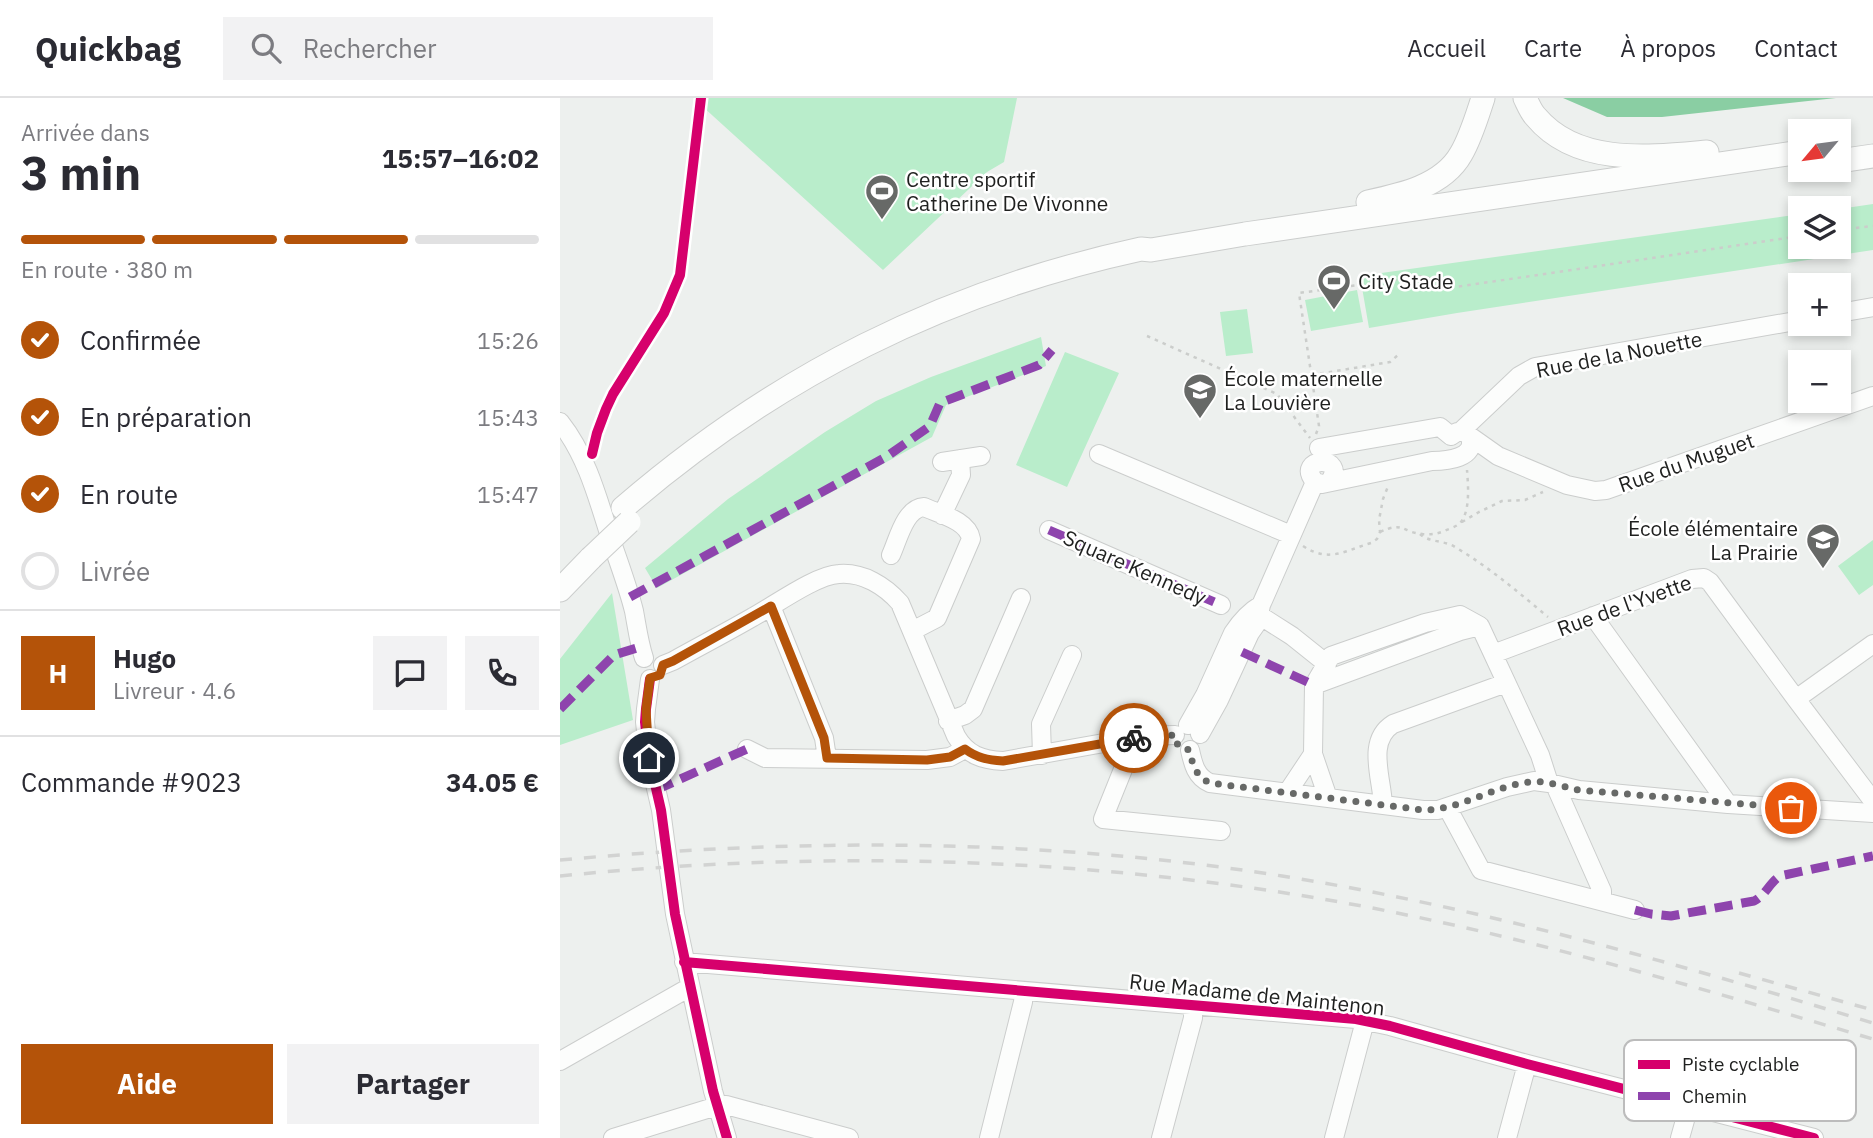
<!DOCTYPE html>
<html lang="fr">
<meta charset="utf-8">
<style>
body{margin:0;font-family:"IBM Plex Sans",sans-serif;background:#f2f2f3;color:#2b2b33;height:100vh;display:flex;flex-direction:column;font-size:26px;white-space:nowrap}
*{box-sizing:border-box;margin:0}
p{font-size:23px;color:#7c7c81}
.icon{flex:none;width:38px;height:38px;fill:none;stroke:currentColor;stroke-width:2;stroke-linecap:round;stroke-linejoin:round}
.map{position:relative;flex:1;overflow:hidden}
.side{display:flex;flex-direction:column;background:#fff;width:560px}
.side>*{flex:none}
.needle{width:46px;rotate:241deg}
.tools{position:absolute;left:1228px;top:21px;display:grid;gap:14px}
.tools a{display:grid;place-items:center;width:63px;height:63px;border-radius:0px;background:#fff;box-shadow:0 4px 10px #0003;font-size:35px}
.pin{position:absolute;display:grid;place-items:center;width:60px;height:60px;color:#fff;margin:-30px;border:4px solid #fff;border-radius:50%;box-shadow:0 2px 7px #0007}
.courier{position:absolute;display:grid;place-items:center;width:70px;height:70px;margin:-35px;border:5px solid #b45309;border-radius:50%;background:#fff;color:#222;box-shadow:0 2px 9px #0007}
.headline em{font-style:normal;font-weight:700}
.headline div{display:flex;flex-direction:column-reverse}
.headline{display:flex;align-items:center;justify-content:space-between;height:119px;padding:0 21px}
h1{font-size:46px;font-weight:700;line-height:52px}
.bar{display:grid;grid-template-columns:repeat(4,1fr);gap:10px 7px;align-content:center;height:84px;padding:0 21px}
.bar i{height:9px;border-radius:5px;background:#e1e1e2}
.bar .selected{background:#b45309}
.bar p{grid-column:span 4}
.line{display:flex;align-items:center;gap:18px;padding:0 21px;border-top:2px solid #e1e1e2}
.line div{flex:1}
.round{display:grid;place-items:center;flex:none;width:74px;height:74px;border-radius:0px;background:#f2f2f3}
ol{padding:0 21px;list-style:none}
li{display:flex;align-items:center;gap:21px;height:77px}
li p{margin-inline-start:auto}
li .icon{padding:7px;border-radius:50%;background:#b45309;color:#fff;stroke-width:4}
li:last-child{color:#7c7c81}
li i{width:38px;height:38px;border:4px solid #e1e1e2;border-radius:50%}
.cta{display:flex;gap:14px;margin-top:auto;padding:14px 21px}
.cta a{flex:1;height:80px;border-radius:0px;background:#b45309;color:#fff;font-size:28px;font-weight:700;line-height:80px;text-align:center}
.cta a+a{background:#f2f2f3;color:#2b2b33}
header{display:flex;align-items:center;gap:42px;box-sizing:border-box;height:98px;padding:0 35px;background:#fff;border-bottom:2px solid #e1e1e2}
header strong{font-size:33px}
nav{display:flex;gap:38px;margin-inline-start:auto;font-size:24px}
.search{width:490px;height:63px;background:#f2f2f3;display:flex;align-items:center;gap:18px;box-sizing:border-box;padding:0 24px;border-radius:0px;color:#7c7c81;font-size:26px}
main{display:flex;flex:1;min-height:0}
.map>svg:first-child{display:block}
</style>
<header>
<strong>Quickbag</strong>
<div class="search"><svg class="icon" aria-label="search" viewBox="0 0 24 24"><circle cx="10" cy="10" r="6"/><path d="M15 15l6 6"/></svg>Rechercher</div>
<nav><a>Accueil</a><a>Carte</a><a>À propos</a><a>Contact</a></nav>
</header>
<main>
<section class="side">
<div class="headline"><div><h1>3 min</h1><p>Arrivée dans</p></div><em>15:57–16:02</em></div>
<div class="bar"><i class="selected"></i><i class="selected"></i><i class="selected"></i><i></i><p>En route · 380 m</p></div>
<ol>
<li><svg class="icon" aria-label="check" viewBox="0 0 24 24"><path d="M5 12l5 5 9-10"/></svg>Confirmée<p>15:26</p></li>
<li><svg class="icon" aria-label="check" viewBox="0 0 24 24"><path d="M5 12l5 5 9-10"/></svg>En préparation<p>15:43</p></li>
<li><svg class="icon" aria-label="check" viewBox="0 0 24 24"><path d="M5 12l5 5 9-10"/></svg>En route<p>15:47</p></li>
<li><i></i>Livrée</li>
</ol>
<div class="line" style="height:126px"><b class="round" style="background:#b45309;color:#fff">H</b><div><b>Hugo</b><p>Livreur · 4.6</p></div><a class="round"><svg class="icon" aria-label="chat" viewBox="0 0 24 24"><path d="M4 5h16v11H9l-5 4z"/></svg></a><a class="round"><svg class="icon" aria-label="phone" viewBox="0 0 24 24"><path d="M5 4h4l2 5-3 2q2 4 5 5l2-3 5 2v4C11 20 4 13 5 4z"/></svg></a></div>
<div class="line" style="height:91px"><div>Commande #9023</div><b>34.05 €</b></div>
<div class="cta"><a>Aide</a><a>Partager</a></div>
</section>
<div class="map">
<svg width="1313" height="1040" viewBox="0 0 1313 1040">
<rect width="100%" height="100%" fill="#edf0ee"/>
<!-- green -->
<path fill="#b9edcb" d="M144 0H457L444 64 427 74 323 172 142 8Z
M1313 106V152L897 215 809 230 800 178 1241 116V149H1279V111Z
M797 192 803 224 751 233 745 202Z
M687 211 693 255 666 258 660 214Z
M481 239 486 268 386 307 372 339 97 490 85 470 168 401 265 334 316 303 371 279Z
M505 254 559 275 507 389 456 367Z
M1313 442V487L1299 497 1278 468Z
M52 495 73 622 0 647V561Z"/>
<!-- water -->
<path fill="#8acea3" d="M1003 0H1276L1102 19H1047Z"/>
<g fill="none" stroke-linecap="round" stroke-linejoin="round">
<!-- minor casing -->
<g stroke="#cbcdcc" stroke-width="20">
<path id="minor" d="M1279 215 1313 209
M0 324C27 358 38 401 51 442 59 465 68 489 74 513 77 529 79 545 84 560
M900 334 959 278 975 269 1241 222
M891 338 897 334H904L938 358 1007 387 1035 393 1046 392 1313 298
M759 350 880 329 891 338
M539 356 731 437
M382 364 421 358
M755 384 762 386 872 363C887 363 917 360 910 339
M755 384C733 358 790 357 769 384
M382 417 401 377 400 361
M489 432 661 507
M331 457C338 442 345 410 364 409 379 416 408 422 411 441L377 520 352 533
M211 508 264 640 267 660
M699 517 732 538 767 566
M1033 518 1168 706
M103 567 113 563C140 548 167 534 193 519 215 507 256 477 279 476 303 474 325 488 340 505L396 638C407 657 422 662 443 663L583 638 615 637
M90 581 86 611 85 624 89 660 101 712 115 816 153 993 167 1040
M754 587 900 533 920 528 933 556
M1236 601 1313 546
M388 623 405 617 413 611 461 500
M628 627 645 597 673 535C681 523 689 514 701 507
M640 636 659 602 690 535 697 525 701 507 755 384
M571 640 572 649 543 721 661 733
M187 651 205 660 367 662 390 659 405 651
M630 652C633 666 636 679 650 685L863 712H878L947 689 974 683 989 685 1019 692 1168 706 1313 715
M753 656 768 700
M482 657 481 626 512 557
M989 685 980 657 933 556 1132 481 1144 480 1150 484 1236 601 1313 703
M995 687 1042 793V802
M727 695 753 656 754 587 771 558 865 525 900 517 920 528
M823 707C822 680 806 643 833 626L946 585
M887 709 921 772 1075 812
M124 864 796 921 830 928 967 966 1254 1040
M0 963 130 889
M53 1040 157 1008 166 1007 289 1040
M429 1040 463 904 464 893
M601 1040 633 920V908
M774 1040 805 923
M947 1040 967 966
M1120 1040 1129 1008"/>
</g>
<!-- major casing -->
<g stroke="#cbcdcc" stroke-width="25">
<path id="major" d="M965 0C968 6 971 14 976 19 1017 68 1090 59 1147 54
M1279 63 1313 58
M808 104C841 97 883 88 901 56 911 39 917 18 923 0
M63 410C216 278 383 194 581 151L591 152 685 136 1241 54
M0 492 31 460"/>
</g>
<!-- path -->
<path stroke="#cbcdcb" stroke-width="2.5" stroke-dasharray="3.5 5" stroke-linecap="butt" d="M1279 132 1313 128
M587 238 717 296 750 340
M752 277 830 264 838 257
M756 336 759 328 739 195 864 178 889 188 896 189 1241 138
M902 424 919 414 942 403 965 402 983 394
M820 434C844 423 841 434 862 436 870 437 877 436 884 433 889 431 895 429 899 426 911 415 908 386 907 372
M860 436C870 445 884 442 895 449 929 469 958 494 988 519
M743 448C769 465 784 453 811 445L817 441 820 434 819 422 823 401 829 386"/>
<!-- minor -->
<use href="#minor" stroke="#fcfdfc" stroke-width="18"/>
<!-- major -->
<use href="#major" stroke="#fcfdfc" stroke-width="23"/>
<!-- rail -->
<path stroke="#d2d3d2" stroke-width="3.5" stroke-dasharray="12 12" stroke-linecap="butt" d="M0 762C240 740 483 740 722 778 923 810 1118 866 1313 925
M0 778C268 751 542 759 807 809 979 842 1146 892 1313 941
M1179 875 1313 912"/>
<!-- major-bridge casing -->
<g stroke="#cbcdcc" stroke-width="25" stroke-linecap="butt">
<path id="major-bridge" d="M31 460 69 424"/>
</g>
<!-- major-bridge -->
<use href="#major-bridge" stroke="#fcfdfc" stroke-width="23"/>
<!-- quiet -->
<path stroke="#8e44ad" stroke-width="9" stroke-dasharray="18 9" stroke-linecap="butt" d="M489 432 661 507
M70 499 326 359 370 328 380 305 479 267 492 252
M682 554 754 587
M0 611 54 557 80 549
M96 692 187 651
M1075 812 1091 816 1111 818 1194 803C1206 797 1209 785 1220 778L1313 758"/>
<!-- cycleway casing -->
<g stroke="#fff" stroke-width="15">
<path id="cycleway" d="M32 356 37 335 46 311 53 296 104 215 120 177 141 0
M90 581 86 611 85 624 89 660 101 712 115 816 153 993 167 1040
M124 864 796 921 830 928 967 966 1254 1040"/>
</g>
<!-- cycleway -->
<use href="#cycleway" stroke="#d6006c" stroke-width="10"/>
</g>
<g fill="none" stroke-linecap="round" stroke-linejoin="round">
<!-- done -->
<path stroke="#676967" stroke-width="7" stroke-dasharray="0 12.6" d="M574 640 615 637 618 648 629 652C633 667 636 679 650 685L863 712C900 712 933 688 970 684 986 682 1003 689 1019 692L1231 710"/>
<!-- route -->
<path stroke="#b45309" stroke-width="9" d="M89 660 86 611 90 580 100 577 103 567 113 563 211 508 264 640 267 660 367 662 390 659 405 651C417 660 428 662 443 663L574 640"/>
</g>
<!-- icons -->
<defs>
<g id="stadium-pin" transform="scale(1.75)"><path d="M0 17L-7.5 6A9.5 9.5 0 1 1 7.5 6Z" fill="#676967" stroke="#fff"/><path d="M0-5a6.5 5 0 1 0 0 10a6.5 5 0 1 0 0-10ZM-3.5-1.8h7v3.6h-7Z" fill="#fff"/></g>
<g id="school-pin" transform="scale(1.75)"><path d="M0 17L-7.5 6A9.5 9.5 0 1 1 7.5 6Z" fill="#676967" stroke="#fff"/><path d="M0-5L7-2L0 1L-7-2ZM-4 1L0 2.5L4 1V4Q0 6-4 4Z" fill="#fff"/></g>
</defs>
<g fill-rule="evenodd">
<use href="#stadium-pin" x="322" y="93"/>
<use href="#stadium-pin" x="774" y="183"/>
<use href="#school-pin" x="640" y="292"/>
<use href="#school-pin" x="1263" y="442"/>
</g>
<g text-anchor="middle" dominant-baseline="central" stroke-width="5" stroke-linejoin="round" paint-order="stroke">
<!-- poi labels -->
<g font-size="21" fill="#1f201f" stroke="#fff" text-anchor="start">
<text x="346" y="81">Centre sportif<tspan x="346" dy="24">Catherine De Vivonne</tspan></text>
<text x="798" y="183">City Stade</text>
<text x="664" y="280">École maternelle<tspan x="664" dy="24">La Louvière</tspan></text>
<text x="1238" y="430" text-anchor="end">École élémentaire<tspan x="1238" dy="24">La Prairie</tspan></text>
</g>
<!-- street labels -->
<g font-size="21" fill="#1f201f" stroke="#fff">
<text transform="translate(1059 256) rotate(-11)">Rue de la Nouette</text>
<text transform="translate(1126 364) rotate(-19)">Rue du Muguet</text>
<text transform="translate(575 469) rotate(24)">Square Kennedy</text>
<text transform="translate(1064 507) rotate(-20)">Rue de l'Yvette</text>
<text transform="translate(697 896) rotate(6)">Rue Madame de Maintenon</text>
</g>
</g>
<!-- legend -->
<rect x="1064" y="942" width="232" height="81" rx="10" fill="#fff" stroke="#bcbcbc" stroke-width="2"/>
<rect x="1078" y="962" width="32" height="9" fill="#d6006c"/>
<rect x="1078" y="994" width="32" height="8" fill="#8e44ad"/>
<g font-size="19" fill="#1f201f">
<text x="1122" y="973">Piste cyclable</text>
<text x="1122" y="1005">Chemin</text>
</g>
</svg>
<div class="tools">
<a><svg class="needle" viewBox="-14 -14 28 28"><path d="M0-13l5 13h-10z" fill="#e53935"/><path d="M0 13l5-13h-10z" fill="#7c7c81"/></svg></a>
<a><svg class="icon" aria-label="layers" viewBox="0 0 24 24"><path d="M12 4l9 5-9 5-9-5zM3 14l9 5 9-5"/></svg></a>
<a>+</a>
<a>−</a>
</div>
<div class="pin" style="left:1231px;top:710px;background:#ea580c"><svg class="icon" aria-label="bag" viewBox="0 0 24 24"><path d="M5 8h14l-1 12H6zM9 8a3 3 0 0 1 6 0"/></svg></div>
<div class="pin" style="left:89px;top:660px;background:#1f2937"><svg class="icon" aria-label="home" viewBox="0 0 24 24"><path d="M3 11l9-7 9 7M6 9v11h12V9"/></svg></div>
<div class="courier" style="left:574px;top:640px"><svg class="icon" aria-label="bike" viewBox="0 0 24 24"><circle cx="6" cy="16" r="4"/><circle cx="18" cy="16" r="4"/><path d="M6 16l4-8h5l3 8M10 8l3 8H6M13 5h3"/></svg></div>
</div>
</main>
